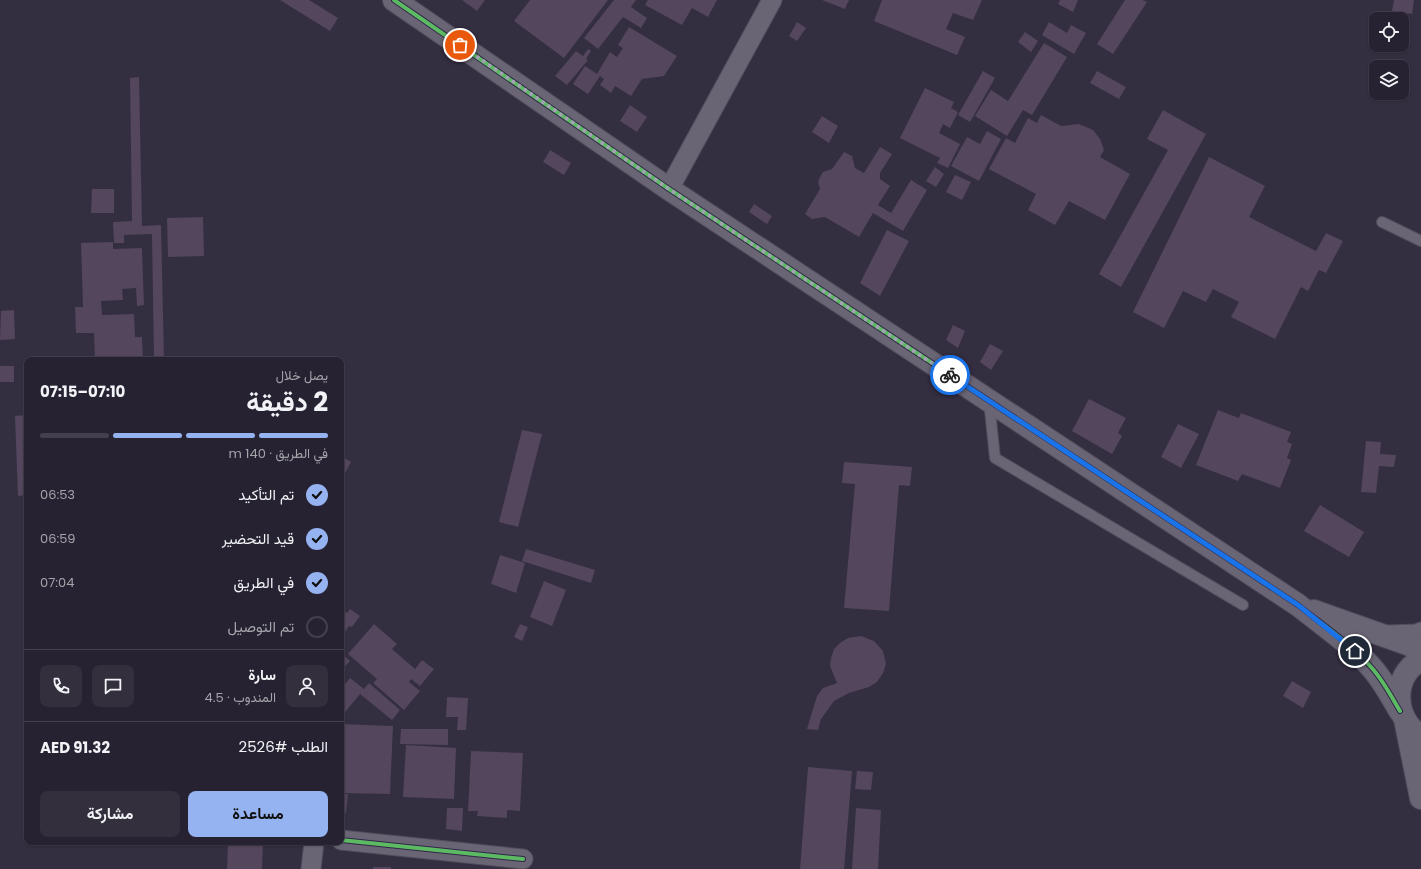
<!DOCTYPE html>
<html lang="ar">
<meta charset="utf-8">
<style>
body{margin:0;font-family:Poppins,Vazirmatn,sans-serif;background:#332f3d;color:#f1f3f6;direction:rtl;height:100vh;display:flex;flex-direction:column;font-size:15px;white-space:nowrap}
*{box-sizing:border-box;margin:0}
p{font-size:13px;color:#a4a4ab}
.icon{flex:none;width:22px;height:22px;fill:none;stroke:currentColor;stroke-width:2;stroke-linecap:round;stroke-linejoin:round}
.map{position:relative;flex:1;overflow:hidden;direction:ltr}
.drawer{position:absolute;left:24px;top:357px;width:320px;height:488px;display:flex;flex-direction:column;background:#272231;border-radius:8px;box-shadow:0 1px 3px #0004,0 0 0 1px #433f4d;direction:rtl}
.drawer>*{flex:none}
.buttons{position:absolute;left:1369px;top:12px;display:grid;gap:8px}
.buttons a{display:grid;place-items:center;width:40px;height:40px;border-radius:8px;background:#272231;box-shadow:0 1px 3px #0004,0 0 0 1px #433f4d;font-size:20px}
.pin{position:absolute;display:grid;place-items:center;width:34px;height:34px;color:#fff;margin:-17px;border:2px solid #fff;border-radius:50%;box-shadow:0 1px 4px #0007}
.courier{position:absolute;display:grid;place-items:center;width:40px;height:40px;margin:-20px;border:3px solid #1a73e8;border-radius:50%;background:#fff;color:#222;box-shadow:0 1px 5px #0007}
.head em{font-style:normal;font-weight:700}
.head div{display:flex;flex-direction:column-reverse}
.head{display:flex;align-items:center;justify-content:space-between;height:68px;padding:0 16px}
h1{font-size:26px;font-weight:700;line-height:30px}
.bar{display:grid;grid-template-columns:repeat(4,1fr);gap:6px 4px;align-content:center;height:48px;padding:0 16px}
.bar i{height:5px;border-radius:3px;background:#433f4d}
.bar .active{background:#95b2f1}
.bar p{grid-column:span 4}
.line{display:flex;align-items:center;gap:10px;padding:0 16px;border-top:1px solid #433f4d}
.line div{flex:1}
.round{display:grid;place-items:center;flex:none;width:42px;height:42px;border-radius:8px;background:#332f3d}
ol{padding:0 16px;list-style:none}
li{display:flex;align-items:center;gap:12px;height:44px}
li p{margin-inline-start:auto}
li .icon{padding:4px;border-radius:50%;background:#95b2f1;color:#111;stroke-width:4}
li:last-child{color:#a4a4ab}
li i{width:22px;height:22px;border:2px solid #433f4d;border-radius:50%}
.action{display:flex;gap:8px;margin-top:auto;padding:8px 16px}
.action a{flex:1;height:46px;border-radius:8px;background:#95b2f1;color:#111;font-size:16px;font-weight:700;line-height:46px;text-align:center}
.action a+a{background:#332f3d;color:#f1f3f6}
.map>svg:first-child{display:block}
</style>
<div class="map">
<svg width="1421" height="869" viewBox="0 0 1421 869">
<rect width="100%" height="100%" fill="#342e41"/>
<!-- building -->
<path fill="#53465d" d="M280 0H309L338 18 330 31Z
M462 0H485L477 11Z
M530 0H608L564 58 514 21Z
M614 0H636L631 7 647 18 641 28 623 17 598 49 584 38Z
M648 0H717L708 17 692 8 682 25 645 5Z
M822 0H849L845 9Z
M882 0H982L973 20 953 13 946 29 965 37 957 55 874 21Z
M1060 0H1078L1073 12 1058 4Z
M1125 0H1143L1147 2 1113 54 1097 44Z
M1394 0H1414L1412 14 1392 11Z
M797 22 806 28 797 41 789 36Z
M1049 22 1067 33 1071 25 1086 33 1074 54 1042 35Z
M629 27 677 56 664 76 642 79 631 96 615 86 611 93 600 85 604 79 600 76 588 94 573 84 585 66 597 74 610 52 617 57 623 48 618 45Z
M1025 32 1038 41 1031 52 1018 42Z
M1044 43 1067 57 1032 115 1023 110 1007 136 975 116 991 90 1008 101Z
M588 49 591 51 586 59 588 60 567 85 555 76 576 51 583 56Z
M983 71 995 78 970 122 958 115Z
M1097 71 1126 87 1119 99 1090 83Z
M139 77 142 226 161 225 164 360H154L152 234 124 235V243H114L113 222 132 221 130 78Z
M925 88 954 102 951 108 958 112 950 128 943 124 939 133 960 144 948 168 937 163 940 158 900 138Z
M630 105 647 117 637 132 620 121Z
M1163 110 1206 134 1121 287 1099 274 1168 150 1147 139Z
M1041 115 1061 126 1079 124 1093 130 1100 139 1104 150 1100 157 1130 174 1105 220 1069 201 1055 225 1028 210 1036 194 989 169 1006 138 1015 143 1028 118 1037 123Z
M822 116 838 126 829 143 812 132Z
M987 131 1001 139 979 181 951 166 967 137 980 144Z
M880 147 892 154 880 173V179L890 186 878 205 891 213 911 180 927 190 903 231 873 213 859 237 825 217 812 219 805 214 820 189 818 181 823 172 832 169 844 152 852 156 855 168 864 173Z
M550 150 571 163 564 175 543 162Z
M1209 157 1265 186 1249 217 1316 251 1326 233 1343 241 1326 273 1319 270 1308 291 1301 287 1275 339 1231 317 1239 302 1213 289 1206 302 1183 291 1164 328 1133 312Z
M935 167 944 174 936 187 926 181Z
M955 175 971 182 962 200 946 192Z
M92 189H114V213H91Z
M754 204 772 216 767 224 749 212Z
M203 217 204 256 168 257 167 218Z
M887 230 909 241 880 296 860 283Z
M113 242V249L142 248 144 305 137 306 136 288 122 289 123 300 101 301 102 315 134 314 135 337H142L143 360H95L94 333H76L75 307H83L81 243Z
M14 310 15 339 0 340 1 311Z
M953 325 965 331 958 348 946 340Z
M990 344 1003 351 991 370 980 362Z
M0 366H14V382H0Z
M1089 399 1126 418 1118 433 1122 436 1112 454 1072 431Z
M1218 410 1239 418 1241 413 1291 432 1287 442 1292 444 1287 458 1291 460 1280 488 1242 474 1238 481 1196 465Z
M27 415V495L18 496 15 416Z
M1178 424 1199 434 1181 468 1161 457Z
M522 430 542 434 518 527 499 522Z
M1366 441 1381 442 1380 454 1396 455 1394 467 1379 466 1376 493 1361 492Z
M341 456 351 462 343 477 341 476Z
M844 462 912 467 910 486 899 485 889 611 844 608 855 484 842 483Z
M1320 505 1364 532 1349 557 1304 531Z
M526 549 595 570 591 583 522 561Z
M500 555 525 563 516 593 491 584Z
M544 581 566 590 552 626 530 617Z
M341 608 347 613 350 609 360 616 352 627 349 626 341 637Z
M374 624 397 644 392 649 415 669 422 660 434 669 420 686 411 679 409 682 420 691 404 710 373 683 377 679 348 654Z
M520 624 528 627 522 641 514 637Z
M861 636 874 641 883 651 886 664 883 673 877 682 869 687 849 693 834 701 821 719 818 730 807 729 817 696 823 688 837 683 830 666 831 658 834 649 840 643 848 638Z
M341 653 350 661 341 670Z
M350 678 364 689 369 683 400 710 392 720 360 694 341 717V689Z
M1292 681 1311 692 1303 708 1283 696Z
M447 697 468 698 466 730H457L458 717H446Z
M341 724 393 726 390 794 341 793Z
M401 729H448V745L400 744Z
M406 745 456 748 454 799 403 797Z
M471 751 523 753 520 811 507 810V818L477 816 478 811H468Z
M808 767 852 771 844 869H800Z
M857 771 873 772 871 790 855 789Z
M341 794H348L346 813H341Z
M447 808H463L462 831 446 829Z
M856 808 881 810 878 869H852Z
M228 842H263L262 869H227Z
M373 867H391V869H373Z"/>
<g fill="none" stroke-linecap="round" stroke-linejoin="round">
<!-- service casing -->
<g stroke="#514c5c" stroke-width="12">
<path id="service" d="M1382 222 1421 241
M989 401 995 458 1243 605"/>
</g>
<!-- minor casing -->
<g stroke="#514c5c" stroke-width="21">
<path id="minor" d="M669 189 772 0
M1387 635 1417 634 1421 632
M341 840 523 859
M311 869 314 842"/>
</g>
<!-- tertiary casing -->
<g stroke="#514c5c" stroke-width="24">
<path id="tertiary" d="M394 0 669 189 1298 605C1323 625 1350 643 1371 667 1383 680 1391 696 1400 711
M1314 611 1410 645 1421 651
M1421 660C1391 675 1393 720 1421 736
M1406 724 1421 798"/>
</g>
<!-- service -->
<use href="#service" stroke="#6a6574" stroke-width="10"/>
<!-- minor -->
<use href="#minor" stroke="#6a6574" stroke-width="19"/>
<!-- tertiary -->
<use href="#tertiary" stroke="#6a6574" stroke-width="22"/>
<!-- cycleway casing -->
<g stroke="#312649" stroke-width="6">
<path id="cycleway" d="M394 0 669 189 1298 605C1323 625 1350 643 1371 667 1383 680 1391 696 1400 711
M341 840 523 859"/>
</g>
<!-- cycleway -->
<use href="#cycleway" stroke="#5cba63" stroke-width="4"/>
</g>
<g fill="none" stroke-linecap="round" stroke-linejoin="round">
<!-- done -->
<path stroke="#a6a1b7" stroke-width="4" stroke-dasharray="0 7.2" d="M460 45 669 189 950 375"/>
<!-- route -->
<path stroke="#1a73e8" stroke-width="5" d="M950 375 1298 605 1355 651"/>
</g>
</svg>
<div class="buttons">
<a><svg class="icon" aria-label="locate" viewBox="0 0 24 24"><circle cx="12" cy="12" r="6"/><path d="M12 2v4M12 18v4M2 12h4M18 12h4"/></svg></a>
<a><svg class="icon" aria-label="layers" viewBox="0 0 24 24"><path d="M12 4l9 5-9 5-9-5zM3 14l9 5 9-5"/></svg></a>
</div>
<div class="pin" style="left:460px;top:45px;background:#ea580c"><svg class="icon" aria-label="bag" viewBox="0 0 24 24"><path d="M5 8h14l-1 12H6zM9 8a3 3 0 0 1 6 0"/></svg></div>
<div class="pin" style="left:1355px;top:651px;background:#1f2937"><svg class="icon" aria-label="home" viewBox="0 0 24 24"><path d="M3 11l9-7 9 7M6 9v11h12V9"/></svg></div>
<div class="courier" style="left:950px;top:375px"><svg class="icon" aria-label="bike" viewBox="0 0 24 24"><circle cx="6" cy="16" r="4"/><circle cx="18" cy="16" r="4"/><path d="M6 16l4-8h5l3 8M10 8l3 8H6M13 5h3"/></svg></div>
<section class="drawer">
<div class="head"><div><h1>2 دقيقة</h1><p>يصل خلال</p></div><em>07:10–07:15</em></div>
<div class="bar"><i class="active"></i><i class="active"></i><i class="active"></i><i></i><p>في الطريق · 140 m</p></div>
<ol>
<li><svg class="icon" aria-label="check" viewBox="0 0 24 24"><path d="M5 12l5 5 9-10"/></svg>تم التأكيد<p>06:53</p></li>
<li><svg class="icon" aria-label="check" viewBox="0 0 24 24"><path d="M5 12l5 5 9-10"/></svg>قيد التحضير<p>06:59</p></li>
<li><svg class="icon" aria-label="check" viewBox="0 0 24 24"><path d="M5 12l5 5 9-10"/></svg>في الطريق<p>07:04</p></li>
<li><i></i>تم التوصيل</li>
</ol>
<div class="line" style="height:72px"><a class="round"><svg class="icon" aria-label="person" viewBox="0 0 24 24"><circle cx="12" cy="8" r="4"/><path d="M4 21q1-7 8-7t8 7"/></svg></a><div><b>سارة</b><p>المندوب · 4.5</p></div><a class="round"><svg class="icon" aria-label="chat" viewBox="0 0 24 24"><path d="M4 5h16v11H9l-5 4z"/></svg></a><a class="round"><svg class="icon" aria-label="phone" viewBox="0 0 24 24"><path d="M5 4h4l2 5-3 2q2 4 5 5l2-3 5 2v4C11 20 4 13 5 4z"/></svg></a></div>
<div class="line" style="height:52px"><div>الطلب #2526</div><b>AED 91.32</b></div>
<div class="action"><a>مساعدة</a><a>مشاركة</a></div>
</section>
</div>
